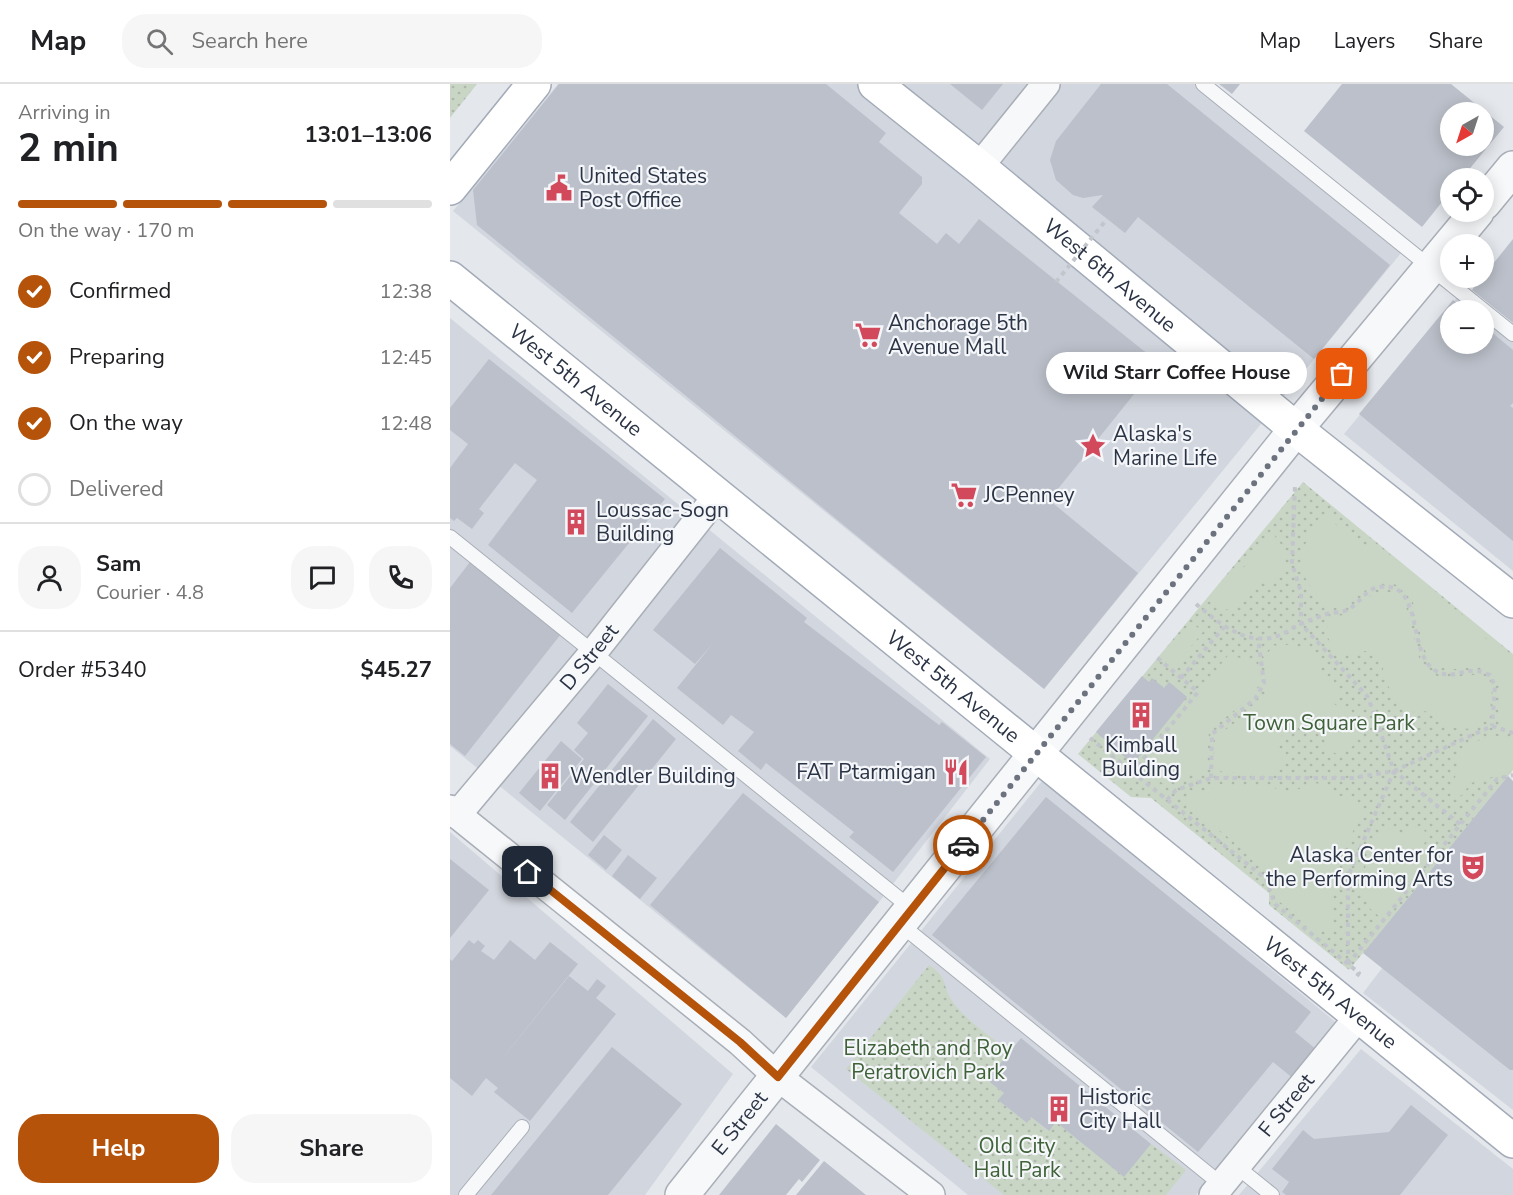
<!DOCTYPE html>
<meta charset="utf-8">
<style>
body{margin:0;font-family:"Nunito Sans",sans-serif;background:#f6f6f6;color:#202124;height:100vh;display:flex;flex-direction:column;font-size:22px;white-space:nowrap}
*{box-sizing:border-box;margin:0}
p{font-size:20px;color:#757577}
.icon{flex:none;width:33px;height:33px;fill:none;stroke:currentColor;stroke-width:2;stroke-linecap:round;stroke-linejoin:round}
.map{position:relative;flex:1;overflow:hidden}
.panel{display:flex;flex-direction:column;background:#fff;width:450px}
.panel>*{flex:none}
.needle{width:39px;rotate:219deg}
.fabs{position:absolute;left:990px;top:18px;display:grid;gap:12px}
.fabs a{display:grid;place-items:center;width:54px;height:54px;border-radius:50%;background:#fff;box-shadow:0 3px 15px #0003;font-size:30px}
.pin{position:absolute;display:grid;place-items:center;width:51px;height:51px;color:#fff;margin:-26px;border-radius:12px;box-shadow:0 3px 9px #0006}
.courier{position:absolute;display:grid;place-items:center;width:60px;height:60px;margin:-30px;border:4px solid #b45309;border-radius:50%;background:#fff;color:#222;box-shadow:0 2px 8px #0007}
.bubble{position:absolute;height:42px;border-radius:21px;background:#fff;box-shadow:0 3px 15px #0003;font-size:20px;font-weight:700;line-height:42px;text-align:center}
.overview em{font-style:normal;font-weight:700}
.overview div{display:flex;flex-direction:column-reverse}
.overview{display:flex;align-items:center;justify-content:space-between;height:102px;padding:0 18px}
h1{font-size:39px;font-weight:700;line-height:45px}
.bar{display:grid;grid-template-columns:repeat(4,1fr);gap:9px 6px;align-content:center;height:72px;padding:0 18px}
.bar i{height:8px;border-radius:4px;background:#e0e0e0}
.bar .active{background:#b45309}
.bar p{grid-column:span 4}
.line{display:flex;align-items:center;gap:15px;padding:0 18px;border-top:2px solid #e0e0e0}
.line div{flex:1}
.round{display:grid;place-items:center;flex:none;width:63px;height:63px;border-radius:24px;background:#f6f6f6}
ol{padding:0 18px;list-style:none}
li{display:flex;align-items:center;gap:18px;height:66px}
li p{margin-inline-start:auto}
li .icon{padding:6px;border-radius:50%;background:#b45309;color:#fff;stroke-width:4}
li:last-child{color:#757577}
li i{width:33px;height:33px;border:3px solid #e0e0e0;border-radius:50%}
.primary-button{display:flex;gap:12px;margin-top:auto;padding:12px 18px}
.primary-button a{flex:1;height:69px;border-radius:24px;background:#b45309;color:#fff;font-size:24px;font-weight:700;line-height:69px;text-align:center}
.primary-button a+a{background:#f6f6f6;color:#202124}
header{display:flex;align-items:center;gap:36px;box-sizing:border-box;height:84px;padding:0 30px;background:#fff;border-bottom:2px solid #e0e0e0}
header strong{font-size:28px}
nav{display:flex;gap:33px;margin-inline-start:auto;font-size:21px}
.search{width:420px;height:54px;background:#f6f6f6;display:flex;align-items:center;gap:15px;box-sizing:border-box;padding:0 21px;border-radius:24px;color:#757577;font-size:22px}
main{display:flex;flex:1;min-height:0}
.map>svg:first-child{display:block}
</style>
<header>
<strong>Map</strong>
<div class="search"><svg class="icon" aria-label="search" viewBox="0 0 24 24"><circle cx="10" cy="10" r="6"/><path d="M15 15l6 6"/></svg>Search here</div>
<nav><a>Map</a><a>Layers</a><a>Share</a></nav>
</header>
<main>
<section class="panel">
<div class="overview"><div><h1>2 min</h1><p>Arriving in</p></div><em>13:01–13:06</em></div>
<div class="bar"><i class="active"></i><i class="active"></i><i class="active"></i><i></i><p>On the way · 170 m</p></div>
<ol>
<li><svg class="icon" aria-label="check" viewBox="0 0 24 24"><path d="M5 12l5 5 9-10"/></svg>Confirmed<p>12:38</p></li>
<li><svg class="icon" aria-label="check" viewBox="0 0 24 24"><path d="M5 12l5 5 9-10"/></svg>Preparing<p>12:45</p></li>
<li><svg class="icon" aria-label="check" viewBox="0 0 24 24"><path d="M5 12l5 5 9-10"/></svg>On the way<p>12:48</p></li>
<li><i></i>Delivered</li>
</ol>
<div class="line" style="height:108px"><a class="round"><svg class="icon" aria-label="person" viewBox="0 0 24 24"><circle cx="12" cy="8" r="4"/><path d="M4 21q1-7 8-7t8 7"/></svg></a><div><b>Sam</b><p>Courier · 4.8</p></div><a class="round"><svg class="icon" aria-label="chat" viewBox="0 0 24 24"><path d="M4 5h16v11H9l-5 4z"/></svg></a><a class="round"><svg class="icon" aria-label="phone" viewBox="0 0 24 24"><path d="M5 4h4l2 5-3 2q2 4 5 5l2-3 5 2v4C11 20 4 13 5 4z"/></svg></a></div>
<div class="line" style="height:78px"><div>Order #5340</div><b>$45.27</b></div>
<div class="primary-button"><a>Help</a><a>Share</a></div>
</section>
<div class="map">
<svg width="1063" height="1111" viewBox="0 0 1063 1111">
<defs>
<pattern id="park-dots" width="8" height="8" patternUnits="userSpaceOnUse" patternTransform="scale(1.5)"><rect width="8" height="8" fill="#c9d6c5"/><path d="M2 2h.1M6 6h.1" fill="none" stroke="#adb8ab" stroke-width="1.8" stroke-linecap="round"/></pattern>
</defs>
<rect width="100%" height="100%" fill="#e4e7ec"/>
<!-- built -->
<path fill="#d2d6de" d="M108 0H754L956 163 594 605 3 127Z
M1010 210 1030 226H1000V260H1034V230L1063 254V487L894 350Z
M0 234 540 675 429 818 336 934 0 662Z
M592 697 888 940 746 1111H518L361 983Z
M1063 713V1026L913 909Z
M0 748 283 990 195 1111H0Z
M911 965 1063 1085V1111H789Z"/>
<!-- park -->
<path fill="url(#park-dots)" d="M0 0H27L0 34Z
M853 398 1063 570V686L899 886 819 821V809L701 714 681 713 628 670Z
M479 881C499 895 491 898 501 915 513 935 542 953 560 968L537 996 554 1009 549 1017 577 1039 581 1033 598 1047 606 1038 674 1092 701 1060 736 1086 716 1111H554L396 985Z"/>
<!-- garden -->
<path fill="#c9d6c5" d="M877 429 887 442 913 462 920 461 925 464 928 461 1035 550V554L1063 575V642L1049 637C1047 625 1051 610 1049 601 1041 563 999 601 980 575 963 551 975 505 939 499 912 495 903 532 875 522 867 511 846 487 853 476L852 465 856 459 855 453 865 443 866 437Z
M821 447 833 463 834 482 822 498 808 499 796 516 788 519 782 526 772 525 760 515 780 491 792 486Z
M931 507C975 510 952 572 983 590 998 599 1008 591 1023 591 1028 591 1033 592 1037 593L1042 604 1040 629 1021 645 996 643 982 627 960 628 945 616 932 589 934 581 916 567 903 570 899 567 891 569 881 560 876 549 881 533 900 530 923 510Z
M741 538 753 548 723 584 711 574Z
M839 560 844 564C856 563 864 566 872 577L868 582 872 591 884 597 889 614 884 620 891 624 899 623 903 635 910 638 911 647 902 663 889 671 877 665 875 649 850 641 842 650 836 649 830 653 829 668 833 675 823 690 763 687 765 653C780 642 812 623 817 604 819 594 814 580 813 570H817L824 561 830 564Z
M780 569 784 573 806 576 810 599 802 612 759 647 756 688 726 692 712 699 689 681Z
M1042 651 1063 656V684L1060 688 1021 699 1011 712 1001 704 1009 683 1007 676 1013 663Z
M862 698 880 703 888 712H895L913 726 884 788 881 844 868 849 825 814 820 787 734 718 743 706 756 711 762 708 766 700 823 703 835 710 860 701Z
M969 742 980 752 972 762 982 772 931 834 916 821 919 816 912 809 911 794 928 751 940 745 950 750Z"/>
<!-- building -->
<path fill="#bbc0ca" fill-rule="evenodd" d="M109 0H376L436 49 429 58 472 93V100L449 129 487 160 496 149 509 160 529 135 709 279 599 416 688 489 594 605 27 141 23 106Z
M500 0H553L532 26Z
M651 0H717L940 181 864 275 688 133 675 149 642 123 653 111 633 114 623 111 606 96 600 76 606 57Z
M769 0H790L782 10Z
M892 0H1001L1054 43 1012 94H1000V108L972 143 854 47ZM1000 28H1034V62H1000Z
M1063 155V239L1022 206Z
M1003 216 1015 226H1000V260H1034V242L1063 266V319L1060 322 1063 324V457L909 330Z
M39 275 215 415 122 529 38 461 87 396 65 379 29 425 34 429 22 445 7 434 4 437 0 434V384L18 360 0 346V324Z
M270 464 357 534 354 538 489 641 492 638 536 673 443 788 399 753 404 748 316 679 311 686 288 667 304 648 281 631 273 641 227 604 264 558 245 580 203 546Z
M20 478 111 550 15 672 0 660V504Z
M692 592 699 598 702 594 714 604 719 598 737 613 683 680 646 648Z
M158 600 198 632 115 736 97 721 134 675 124 666 138 649 127 639Z
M203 635 226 655 143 758 120 738Z
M111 657 132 675 90 727 69 709Z
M1058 692 1063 697V986H1060L913 869Z
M293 709 429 818 336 934 200 821Z
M596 713 861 928 845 948 867 966 844 995 823 978 748 1068 482 851Z
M154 751 172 766 156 786 138 771Z
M178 771 207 794 190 815 162 792Z
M0 775 39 806 0 854Z
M19 856 24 860 28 856 35 862 31 867 44 876 60 856 85 876 100 858 128 880 43 986 119 892 138 907 147 895 156 902 146 914 166 930 80 1037 44 1008 48 1004 36 994 22 1012 0 994V875L2 877Z
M571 954 701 1060 674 1093 606 1038 599 1047 581 1033 577 1039 548 1016 554 1009 537 996Z
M162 963 232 1020 158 1111H41Z
M961 1021 998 1051 950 1111H836L832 1108 839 1098 822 1085 853 1046 864 1055 939 1048Z
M326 1040 370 1076 352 1098 349 1095 336 1111H269Z
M374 1077 416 1111H346Z"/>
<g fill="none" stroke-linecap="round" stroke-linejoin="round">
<!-- service casing -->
<g stroke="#a9aeb7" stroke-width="16">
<path id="service" d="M753 0 1063 250
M0 453 462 825
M450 840 772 1101
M786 1082 822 1111
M16 1111 72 1043"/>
</g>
<!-- minor casing -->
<g stroke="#a9aeb7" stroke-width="30">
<g id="minor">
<path d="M529 83 596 0"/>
<path d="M0 725 290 958 328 993 481 1111"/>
<path id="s1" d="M7 731 143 569 267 412"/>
<path id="s2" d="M763 1111 909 932"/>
</g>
</g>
<!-- tertiary casing -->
<g stroke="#a9aeb7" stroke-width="36">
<g id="tertiary">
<path d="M1034 119 1063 84"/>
<path id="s3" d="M232 1111 846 345 1027 128"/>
</g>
</g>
<!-- primary casing -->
<g stroke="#a3abb8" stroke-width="36">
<g id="primary">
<path id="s4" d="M425 0 529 83 846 345 1063 517"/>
<path d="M0 104 84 0"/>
<path id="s5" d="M0 194 1063 1057"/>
</g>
</g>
<!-- path -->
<path stroke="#c2c5cb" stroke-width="4" stroke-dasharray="4.5 4.5" stroke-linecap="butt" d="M746 520C769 539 797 564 830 551 837 548 844 543 851 540V508L842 480 845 401
M731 594 774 543
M640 654 816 795 825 820 909 889 905 895
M682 689 748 608 704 571
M761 694 762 650 805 615 814 599 808 554
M717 716 726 706 761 694H903L944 687 1042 642 1063 649
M1010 740 944 687 918 613 851 540C859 536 868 533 877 530 884 528 893 529 899 525 910 519 916 505 929 503 975 496 956 570 986 587 1003 596 1011 585 1027 587 1031 587 1036 590 1040 591L1045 602 1042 642
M898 879V792L944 687
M898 880 1047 695 1063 691"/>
<!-- service -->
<use href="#service" stroke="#f7f8fa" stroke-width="14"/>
<!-- minor -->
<use href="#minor" stroke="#f7f8fa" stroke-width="27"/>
<!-- tertiary -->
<use href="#tertiary" stroke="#f7f8fa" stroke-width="33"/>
<!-- primary -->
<use href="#primary" stroke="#fff" stroke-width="33"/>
<!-- path-bridge -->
<path stroke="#c2c5cb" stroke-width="4" stroke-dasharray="4.5 4.5" stroke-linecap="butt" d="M606 198 657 135"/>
</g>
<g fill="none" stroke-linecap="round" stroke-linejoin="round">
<!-- done -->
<path stroke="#6c737f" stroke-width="6" stroke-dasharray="0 10.8" d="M513 761 892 290"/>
<!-- route -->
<path stroke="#b45309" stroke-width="8" d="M78 788 290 958 328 993 513 761"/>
</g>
<!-- icons -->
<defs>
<g id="civic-bare" transform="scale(2.07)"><path d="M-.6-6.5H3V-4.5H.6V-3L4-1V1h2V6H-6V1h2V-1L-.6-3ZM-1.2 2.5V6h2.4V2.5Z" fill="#d1495b" stroke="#f4f6f9" stroke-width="2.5" paint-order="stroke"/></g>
<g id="supermarket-bare" transform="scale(2.07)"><path d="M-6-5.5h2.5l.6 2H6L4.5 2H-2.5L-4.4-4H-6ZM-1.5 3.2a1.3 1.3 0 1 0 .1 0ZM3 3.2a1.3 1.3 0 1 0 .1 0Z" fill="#d1495b" stroke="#f4f6f9" stroke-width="2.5" paint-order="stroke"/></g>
<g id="sight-bare" transform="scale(2.07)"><path d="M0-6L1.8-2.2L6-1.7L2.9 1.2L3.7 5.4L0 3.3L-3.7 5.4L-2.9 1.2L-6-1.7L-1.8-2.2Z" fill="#d1495b" stroke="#f4f6f9" stroke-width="2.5" paint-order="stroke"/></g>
<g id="building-bare" transform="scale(2.07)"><path d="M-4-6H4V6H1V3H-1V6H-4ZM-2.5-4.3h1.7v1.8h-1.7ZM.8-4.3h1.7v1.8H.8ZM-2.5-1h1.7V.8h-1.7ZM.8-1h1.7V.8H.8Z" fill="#d1495b" stroke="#f4f6f9" stroke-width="2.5" paint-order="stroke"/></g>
<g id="restaurant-bare" transform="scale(2.07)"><path d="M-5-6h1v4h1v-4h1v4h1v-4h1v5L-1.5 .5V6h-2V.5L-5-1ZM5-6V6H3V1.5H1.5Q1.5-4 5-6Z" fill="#d1495b" stroke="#f4f6f9" stroke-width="2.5" paint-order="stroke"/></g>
<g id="theatre-bare" transform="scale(2.07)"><path d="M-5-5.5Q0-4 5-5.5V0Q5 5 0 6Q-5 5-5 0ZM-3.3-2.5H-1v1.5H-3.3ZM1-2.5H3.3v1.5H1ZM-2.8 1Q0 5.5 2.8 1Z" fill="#d1495b" stroke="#f4f6f9" stroke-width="2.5" paint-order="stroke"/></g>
</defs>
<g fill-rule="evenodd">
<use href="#civic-bare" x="109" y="104"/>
<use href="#supermarket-bare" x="418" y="251"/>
<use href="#sight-bare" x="643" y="362"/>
<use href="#supermarket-bare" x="514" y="411"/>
<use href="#building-bare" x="126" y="438"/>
<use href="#building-bare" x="691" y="631"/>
<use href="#restaurant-bare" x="506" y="688"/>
<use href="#building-bare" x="100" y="692"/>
<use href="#theatre-bare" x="1023" y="783"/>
<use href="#building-bare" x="609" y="1025"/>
</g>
<g text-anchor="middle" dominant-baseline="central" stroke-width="4.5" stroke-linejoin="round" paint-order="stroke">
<!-- poi labels -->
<g font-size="21" fill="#2b3445" stroke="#f4f6f9" text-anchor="start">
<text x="129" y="92">United States<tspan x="129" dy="24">Post Office</tspan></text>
<text x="438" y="239">Anchorage 5th<tspan x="438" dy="24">Avenue Mall</tspan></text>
<text x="663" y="350">Alaska's<tspan x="663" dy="24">Marine Life</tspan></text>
<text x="534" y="411">JCPenney</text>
<text x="146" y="426">Loussac-Sogn<tspan x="146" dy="24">Building</tspan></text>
<text x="691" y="661" text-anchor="middle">Kimball<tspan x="691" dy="24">Building</tspan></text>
<text x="486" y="688" text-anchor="end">FAT Ptarmigan</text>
<text x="120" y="692">Wendler Building</text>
<text x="1003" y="771" text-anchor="end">Alaska Center for<tspan x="1003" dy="24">the Performing Arts</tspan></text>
<text x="629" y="1013">Historic<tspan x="629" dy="24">City Hall</tspan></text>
</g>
<!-- street labels -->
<g font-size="21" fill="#2b3445" stroke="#f4f6f9">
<text stroke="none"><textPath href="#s4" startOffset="303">West 6th Avenue</textPath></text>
<text stroke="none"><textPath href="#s5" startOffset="162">West 5th Avenue</textPath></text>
<text stroke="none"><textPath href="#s1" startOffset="206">D Street</textPath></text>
<text stroke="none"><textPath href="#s5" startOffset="648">West 5th Avenue</textPath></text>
<text stroke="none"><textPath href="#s5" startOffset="1134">West 5th Avenue</textPath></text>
<text stroke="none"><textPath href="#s2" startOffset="116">F Street</textPath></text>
<text stroke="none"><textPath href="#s3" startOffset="92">E Street</textPath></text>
</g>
<!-- park labels -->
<g font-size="21" fill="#3f6138" stroke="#f4f6f9">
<text x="879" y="639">Town Square Park</text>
<text x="478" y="964">Elizabeth and Roy<tspan x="478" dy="24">Peratrovich Park</tspan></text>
<text x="567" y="1062">Old City<tspan x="567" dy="24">Hall Park</tspan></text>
</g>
</g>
</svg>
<div class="fabs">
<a><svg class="needle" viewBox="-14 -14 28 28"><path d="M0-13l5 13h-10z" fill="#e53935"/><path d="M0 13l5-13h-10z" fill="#757577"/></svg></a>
<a><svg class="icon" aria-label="locate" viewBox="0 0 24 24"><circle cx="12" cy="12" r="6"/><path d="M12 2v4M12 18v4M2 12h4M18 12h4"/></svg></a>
<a>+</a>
<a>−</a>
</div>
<div class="pin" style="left:892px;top:290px;background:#ea580c"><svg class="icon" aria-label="bag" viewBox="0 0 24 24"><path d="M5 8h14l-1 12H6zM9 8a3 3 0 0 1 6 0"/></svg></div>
<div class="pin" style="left:78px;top:788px;background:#1f2937"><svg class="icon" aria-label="home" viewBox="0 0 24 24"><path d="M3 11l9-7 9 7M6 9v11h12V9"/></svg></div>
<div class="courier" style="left:513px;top:761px"><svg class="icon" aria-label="car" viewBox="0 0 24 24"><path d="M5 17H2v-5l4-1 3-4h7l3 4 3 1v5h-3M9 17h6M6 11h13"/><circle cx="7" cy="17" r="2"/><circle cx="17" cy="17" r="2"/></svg></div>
<div class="bubble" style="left:596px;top:268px;width:261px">Wild Starr Coffee House</div>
</div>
</main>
